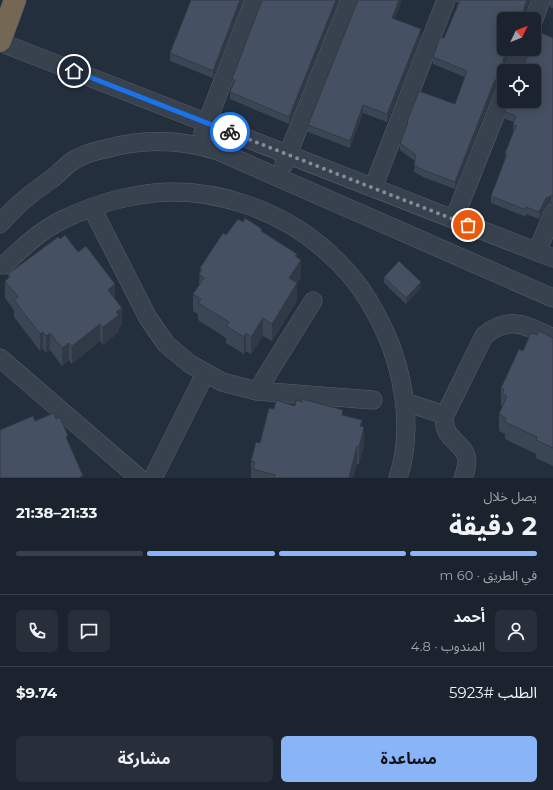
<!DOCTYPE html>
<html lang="ar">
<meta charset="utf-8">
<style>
body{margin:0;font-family:Montserrat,"Noto Sans Arabic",sans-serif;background:#282f3a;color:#f1f3f6;direction:rtl;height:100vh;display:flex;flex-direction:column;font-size:15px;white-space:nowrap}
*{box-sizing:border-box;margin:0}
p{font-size:13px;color:#a0a4aa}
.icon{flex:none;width:22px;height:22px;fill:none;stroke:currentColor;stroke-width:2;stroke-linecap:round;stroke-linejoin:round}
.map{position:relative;height:478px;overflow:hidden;direction:ltr}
.details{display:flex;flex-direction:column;background:#1b232e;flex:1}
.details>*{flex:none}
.needle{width:26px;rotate:47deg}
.controls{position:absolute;left:497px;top:12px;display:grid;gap:8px}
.controls a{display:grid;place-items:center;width:44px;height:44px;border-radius:6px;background:#1b232e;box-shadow:0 2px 10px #0003,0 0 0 1px #39404a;font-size:20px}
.pin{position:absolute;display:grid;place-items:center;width:34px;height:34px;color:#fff;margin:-17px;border:2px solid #fff;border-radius:50%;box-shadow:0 1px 4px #0007}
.courier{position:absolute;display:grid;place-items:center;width:40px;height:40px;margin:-20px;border:3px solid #1a73e8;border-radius:50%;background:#fff;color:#222;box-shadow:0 1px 5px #0007}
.headline em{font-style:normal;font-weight:700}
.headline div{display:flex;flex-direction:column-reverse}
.headline{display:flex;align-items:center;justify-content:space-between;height:68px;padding:0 16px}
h1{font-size:26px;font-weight:700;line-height:30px}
.bar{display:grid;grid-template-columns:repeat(4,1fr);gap:6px 4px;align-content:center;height:48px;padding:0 16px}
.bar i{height:5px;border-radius:3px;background:#39404a}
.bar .on{background:#8ab4f8}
.bar p{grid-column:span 4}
.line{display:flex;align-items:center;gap:10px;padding:0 16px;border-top:1px solid #39404a}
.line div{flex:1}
.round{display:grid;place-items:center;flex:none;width:42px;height:42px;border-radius:6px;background:#282f3a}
.primary-button{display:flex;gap:8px;margin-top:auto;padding:8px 16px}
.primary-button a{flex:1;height:46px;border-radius:6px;background:#8ab4f8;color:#111;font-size:16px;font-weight:700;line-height:46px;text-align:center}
.primary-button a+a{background:#282f3a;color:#f1f3f6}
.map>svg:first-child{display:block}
</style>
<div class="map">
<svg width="553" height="478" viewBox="0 0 553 478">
<rect width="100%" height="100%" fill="#242f3e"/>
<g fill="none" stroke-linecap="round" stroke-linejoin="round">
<!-- minor casing -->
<g stroke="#565f6c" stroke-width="19">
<path id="minor" d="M534 19 541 0
M0 42 553 258
M513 71 522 49
M203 133 254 0
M284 164 350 0
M373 188 446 0
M92 208 148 318 166 344 190 364 222 382 257 391 373 400
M454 219 504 93
M0 224C15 206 31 193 50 180 59 174 66 164 76 159 85 154 95 151 105 149 144 138 180 139 218 151L553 298
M537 252 553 213
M4 265C22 248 41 230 64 219 86 209 110 200 134 196 207 181 288 210 340 264 363 287 379 316 391 346 406 387 412 436 398 478
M0 358 139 478
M257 391 313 301
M405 402 445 415
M153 478 205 374
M463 478C479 439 440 448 445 415L484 336C509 314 528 326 553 338"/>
</g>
<!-- highway casing -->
<g stroke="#434c59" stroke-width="23">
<path id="highway" d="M0 41 15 0"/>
</g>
<!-- minor -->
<use href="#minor" stroke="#38414e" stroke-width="18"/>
<!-- highway -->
<use href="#highway" stroke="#746855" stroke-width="22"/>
</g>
<!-- wall -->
<path fill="#3b4654" d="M191 0H243L213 78 170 61V53Z
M339 0 289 124 230 99V92L232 86V79Z
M402 0 394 19 421 37 387 122 363 113 350 148 308 132V125Z
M456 0H530L524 15 504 19 511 49 503 67 504 83H502L497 85 494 89 455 189 423 177 414 172 415 161 400 150V143L407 125V122L455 104 465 77 433 64V57L444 38 459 3 456 2Z
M550 0H553V8L550 7Z
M553 38V203H551L546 205 539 219 526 214V217L491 203V196L505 160V153L513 132V125L514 122 505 119V112Z
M243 222 262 231 297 257 301 277 297 283V301L272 341 263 336 251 354 246 351 244 354 226 343V338L198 320V314L193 311V294L199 285 200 268 226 235Z
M8 274 115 300 122 325 119 327V332L103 345 100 341 72 364 69 360 62 366 50 350 46 353 43 349 40 351 14 317V310L5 298V281L8 279Z
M384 277 421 288 406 304 384 283Z
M537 335 553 338V466L536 458V454L505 439V434L499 431V414L502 407V405H501V388L523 351Z
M295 406 343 415 362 427 364 445 359 464H357L353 478H251V461L260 443 274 409Z"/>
<!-- shaded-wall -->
<path fill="#303945" d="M240 0H243L213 78V71Z
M336 0H339L289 124V117Z
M399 0H402L392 26V18Z
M527 0H530L524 15V8Z
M421 29V37L387 122V114Z
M508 49H511L503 67V60Z
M502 76V83L497 85 494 89 455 189V182L494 82 497 78Z
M363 105V113L350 148V141Z
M551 196V203L546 205 539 219V212L546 198Z
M297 254V267L301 260V277L289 295V278L295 256Z
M421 282V288L406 304V298Z
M297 283V301L272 341V324Z
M115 284V301L108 290Z
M122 308V325L119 327V332L103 345V327L116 312Z
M263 318V336L251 354V337Z
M100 324V341L72 364V346Z
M43 332V349L40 351V334Z
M50 333V350L46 353V336Z
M246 333V351L244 354V337Z
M69 343V360L62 366V348Z
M362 420V436L364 427V445L359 464 360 426Z
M357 446V464L353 478H349Z"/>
<!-- building -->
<path fill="#455162" stroke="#303945" d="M191 0H240L213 71 170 53Z
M262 0H336L289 117 230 92 235 80 232 79Z
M358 0H399L392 18 421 29 387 114 363 105 350 141 308 125Z
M460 0H527L524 8V13L526 19H504V49H508L503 60V65L505 71H504V76H502L497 78 494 82 455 182 423 170 414 165 416 155 400 143 408 123 407 122 419 91 455 104 467 71 433 57 440 37 444 38Z
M534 30 553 38V196H551L546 198 539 212 526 207V210L491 196 507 154 505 153 516 126 513 125 516 116 505 112 509 101H534V71H520L523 68 530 49H534Z
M245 218 262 229 261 231 297 254 295 256 301 260 289 278 297 283 272 324 263 318 251 337 246 333 244 337 226 326 229 322 198 303 201 299 193 294 204 278 199 274 202 270 200 268 223 233 226 235 238 219 243 222Z
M65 235 78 252 86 246 115 284 108 290 122 308 116 312 119 315 103 327 100 324 72 346 69 343 62 348 50 333 46 336 43 332 40 334 14 300 18 297 5 281 10 277 8 274 58 237 60 239Z
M399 261 421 282 406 298 384 277Z
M539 331 553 338V448L536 440 537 437 505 422 506 418 499 414 507 396 502 394 504 389 501 388 519 349 523 351 531 333 537 335Z
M302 399 343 410 342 415 362 420 360 426 364 427 359 447 357 446 349 478H274L275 475 253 469 255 462 251 461 256 442 260 443 269 408 274 409 276 400 295 406 296 400 302 402Z
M54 413 56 419 60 417 68 436 66 437 83 476 80 477 81 478H0V430L33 416 35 421Z"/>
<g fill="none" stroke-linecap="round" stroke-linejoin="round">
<!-- done -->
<path stroke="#828b98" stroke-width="4" stroke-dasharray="0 7.2" d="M230 132 468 225"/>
<!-- route -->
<path stroke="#1a73e8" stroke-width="5" d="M74 71 230 132"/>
</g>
</svg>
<div class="controls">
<a><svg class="needle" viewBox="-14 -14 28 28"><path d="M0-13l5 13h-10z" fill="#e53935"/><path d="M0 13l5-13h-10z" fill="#a0a4aa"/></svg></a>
<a><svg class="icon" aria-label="locate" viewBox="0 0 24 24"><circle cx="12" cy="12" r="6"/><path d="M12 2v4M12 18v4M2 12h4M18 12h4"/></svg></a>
</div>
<div class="pin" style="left:468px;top:225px;background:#ea580c"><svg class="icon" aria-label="bag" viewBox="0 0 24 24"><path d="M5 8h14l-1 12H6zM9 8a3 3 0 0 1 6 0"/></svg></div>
<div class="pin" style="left:74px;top:71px;background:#1f2937"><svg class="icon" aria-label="home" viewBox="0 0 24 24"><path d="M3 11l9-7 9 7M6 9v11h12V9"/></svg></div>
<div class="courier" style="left:230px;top:132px"><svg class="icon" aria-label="bike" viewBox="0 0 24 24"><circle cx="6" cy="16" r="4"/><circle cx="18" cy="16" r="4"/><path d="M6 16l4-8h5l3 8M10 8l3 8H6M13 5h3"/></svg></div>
</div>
<section class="details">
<div class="headline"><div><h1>2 دقيقة</h1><p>يصل خلال</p></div><em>21:33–21:38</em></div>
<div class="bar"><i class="on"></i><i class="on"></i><i class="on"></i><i></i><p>في الطريق · 60 m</p></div>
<div class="line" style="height:72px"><a class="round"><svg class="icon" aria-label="person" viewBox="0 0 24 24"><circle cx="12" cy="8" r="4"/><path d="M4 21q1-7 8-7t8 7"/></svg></a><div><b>أحمد</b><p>المندوب · 4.8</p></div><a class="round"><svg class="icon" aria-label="chat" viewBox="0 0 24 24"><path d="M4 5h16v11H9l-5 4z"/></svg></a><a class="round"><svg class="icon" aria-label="phone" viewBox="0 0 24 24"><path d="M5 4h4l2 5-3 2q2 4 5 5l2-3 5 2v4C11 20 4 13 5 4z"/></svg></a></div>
<div class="line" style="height:52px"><div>الطلب #5923</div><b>$9.74</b></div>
<div class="primary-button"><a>مساعدة</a><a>مشاركة</a></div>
</section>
